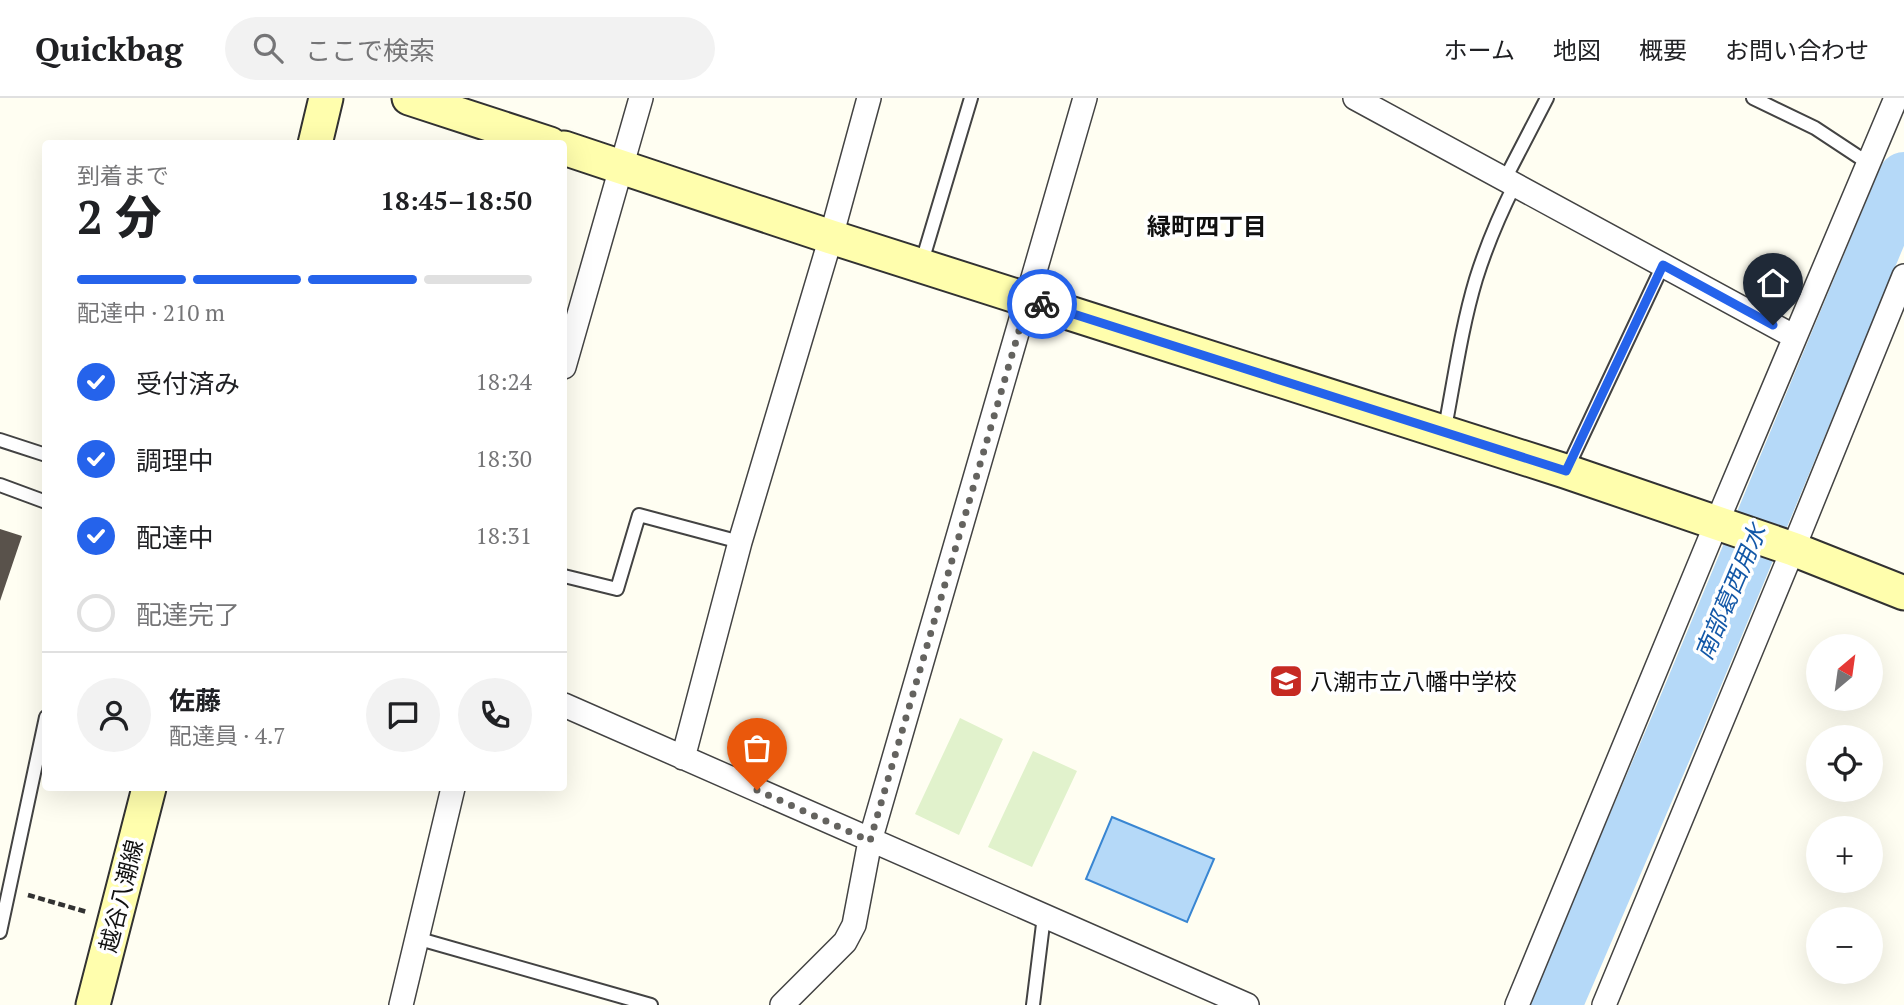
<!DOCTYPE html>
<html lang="ja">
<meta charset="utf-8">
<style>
body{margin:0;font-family:"PT Serif","Noto Sans JP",serif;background:#f2f2f2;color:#202124;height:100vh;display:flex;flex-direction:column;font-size:26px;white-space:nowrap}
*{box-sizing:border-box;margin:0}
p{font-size:23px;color:#757577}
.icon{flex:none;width:38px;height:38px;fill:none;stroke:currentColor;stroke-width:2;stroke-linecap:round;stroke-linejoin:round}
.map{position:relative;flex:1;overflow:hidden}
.details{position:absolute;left:42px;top:42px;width:525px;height:651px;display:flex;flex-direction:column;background:#fff;border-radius:7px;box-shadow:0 7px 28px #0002}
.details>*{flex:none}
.needle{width:46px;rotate:29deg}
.tools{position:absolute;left:1806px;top:536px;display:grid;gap:14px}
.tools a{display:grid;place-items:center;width:77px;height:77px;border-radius:50%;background:#fff;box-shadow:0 7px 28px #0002;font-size:35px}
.pin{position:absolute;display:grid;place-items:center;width:60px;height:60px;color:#fff;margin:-72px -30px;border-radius:50% 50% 50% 0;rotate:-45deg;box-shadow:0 0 7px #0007}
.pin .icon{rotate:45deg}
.courier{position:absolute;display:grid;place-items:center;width:70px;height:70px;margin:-35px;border:5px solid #2563eb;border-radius:50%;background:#fff;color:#222;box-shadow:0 2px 9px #0007}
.head em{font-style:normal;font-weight:800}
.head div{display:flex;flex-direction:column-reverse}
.head{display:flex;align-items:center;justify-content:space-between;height:119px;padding:0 35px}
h1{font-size:46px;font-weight:800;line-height:52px}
.bar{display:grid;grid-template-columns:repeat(4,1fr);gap:10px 7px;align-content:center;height:84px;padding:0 35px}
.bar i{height:9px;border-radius:5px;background:#e0e0e0}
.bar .selected{background:#2563eb}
.bar p{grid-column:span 4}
.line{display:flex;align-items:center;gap:18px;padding:0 35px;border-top:2px solid #e0e0e0}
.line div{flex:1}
.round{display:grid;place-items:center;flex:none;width:74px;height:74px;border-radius:37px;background:#f2f2f2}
ol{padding:0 35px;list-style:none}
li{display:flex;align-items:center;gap:21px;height:77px}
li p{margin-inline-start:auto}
li .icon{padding:7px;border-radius:50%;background:#2563eb;color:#fff;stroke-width:4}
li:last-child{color:#757577}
li i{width:38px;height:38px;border:4px solid #e0e0e0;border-radius:50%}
header{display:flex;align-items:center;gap:42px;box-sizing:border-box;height:98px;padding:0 35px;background:#fff;border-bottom:2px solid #e0e0e0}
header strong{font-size:33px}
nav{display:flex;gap:38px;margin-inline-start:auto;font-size:24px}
.search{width:490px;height:63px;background:#f2f2f2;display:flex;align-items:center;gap:18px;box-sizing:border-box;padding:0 24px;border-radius:38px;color:#757577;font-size:26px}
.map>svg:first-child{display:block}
</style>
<header>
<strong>Quickbag</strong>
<div class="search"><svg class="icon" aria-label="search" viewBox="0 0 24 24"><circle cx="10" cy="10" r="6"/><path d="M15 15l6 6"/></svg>ここで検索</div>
<nav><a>ホーム</a><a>地図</a><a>概要</a><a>お問い合わせ</a></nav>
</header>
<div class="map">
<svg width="1904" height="907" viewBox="0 0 1904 907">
<rect width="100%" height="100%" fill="#fffef2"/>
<!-- pitch -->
<path fill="#e1f2cc" d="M960 620 1003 641 959 737 915 716Z
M1033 653 1077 673 1032 769 988 749Z"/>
<!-- water -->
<path fill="#b5d9f8" stroke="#3986d2" stroke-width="2" d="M1112 719 1214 761 1187 824 1086 781Z"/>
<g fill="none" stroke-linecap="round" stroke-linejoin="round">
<!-- river -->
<path stroke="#b5d9f8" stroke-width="52" d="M1556 907 1679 621 1904 80"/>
</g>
<!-- building -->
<path fill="#59524b" d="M0 431 22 438 0 503Z"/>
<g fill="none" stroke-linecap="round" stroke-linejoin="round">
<!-- lane casing -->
<g stroke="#434343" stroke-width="16">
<path id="lane" d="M1753 0 1815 30 1868 65
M1505 81 1547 0
M921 167 971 0
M1444 335C1454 284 1461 231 1476 181 1486 149 1500 116 1515 86
M0 342 46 357
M1566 373 1663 167
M0 387 46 404
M564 478 617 491 639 417 740 444
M0 834 46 619
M416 840 651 907
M1033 907 1044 818"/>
</g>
<!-- street casing -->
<g stroke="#434343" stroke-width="26">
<path id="street" d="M1355 0 1795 239
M564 269 641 0
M564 607 1247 907
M683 660 740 444 831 139 869 0
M401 907 453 690
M782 907 845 844 854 827 870 743 1085 0
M1517 907 1717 424 1896 0
M1604 907 1793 451 1904 178"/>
</g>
<!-- secondary casing -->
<g stroke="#323232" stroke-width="37">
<path id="secondary" d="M409 0 550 46
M315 46 326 0
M564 50 831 139 1565 373 1793 451 1904 495
M93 907 149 690"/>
</g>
<!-- path -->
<path stroke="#323232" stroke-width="4.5" stroke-dasharray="7 3.5" stroke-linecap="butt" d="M28 797 87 814"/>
<!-- lane -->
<use href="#lane" stroke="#fff" stroke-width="12"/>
<!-- street -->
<use href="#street" stroke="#fff" stroke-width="23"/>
<!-- secondary -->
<use href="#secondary" stroke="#fffead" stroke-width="33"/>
</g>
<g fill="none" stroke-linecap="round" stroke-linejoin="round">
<!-- done -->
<path stroke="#64635f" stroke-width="7" stroke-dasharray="0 12.6" d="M757 692 870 743 1028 202 1042 206"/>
<!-- route -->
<path stroke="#2563eb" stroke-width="9" d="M1042 206 1566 373 1663 167 1773 227"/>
</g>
<!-- icons -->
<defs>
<g id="school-square" transform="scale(1.75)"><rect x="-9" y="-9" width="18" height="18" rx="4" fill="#c62a22" stroke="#fff"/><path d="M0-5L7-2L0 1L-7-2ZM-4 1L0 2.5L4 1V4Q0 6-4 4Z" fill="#fff"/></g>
</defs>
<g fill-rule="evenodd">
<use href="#school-square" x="1286" y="583"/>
</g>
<g text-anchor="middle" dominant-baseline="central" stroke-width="7" stroke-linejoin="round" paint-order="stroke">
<!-- poi labels -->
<g font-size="23" fill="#101010" stroke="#fff" text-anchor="start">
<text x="1310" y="583">八潮市立八幡中学校</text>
</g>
<!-- street labels -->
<g font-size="23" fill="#101010" stroke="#fff">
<text transform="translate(121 798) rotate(-76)">越谷八潮線</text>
</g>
<!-- neighbourhood labels -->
<g font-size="24" font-weight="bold" fill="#101010" stroke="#fff">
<text x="1207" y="128">緑町四丁目</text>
</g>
<!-- water labels -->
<g font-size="24" font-style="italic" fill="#1358a7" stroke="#fff">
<text transform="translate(1730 494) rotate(-67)">南部葛西用水</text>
</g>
</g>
</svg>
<div class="tools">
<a><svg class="needle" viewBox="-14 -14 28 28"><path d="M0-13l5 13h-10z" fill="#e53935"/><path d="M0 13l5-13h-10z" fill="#757577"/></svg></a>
<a><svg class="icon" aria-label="locate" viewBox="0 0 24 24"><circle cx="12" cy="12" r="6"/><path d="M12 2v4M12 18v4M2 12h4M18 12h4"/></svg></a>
<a>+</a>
<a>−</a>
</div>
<div class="pin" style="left:757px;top:692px;background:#ea580c"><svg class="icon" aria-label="bag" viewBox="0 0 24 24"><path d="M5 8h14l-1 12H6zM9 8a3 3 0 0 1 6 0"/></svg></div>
<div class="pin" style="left:1773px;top:227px;background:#1f2937"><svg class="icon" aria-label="home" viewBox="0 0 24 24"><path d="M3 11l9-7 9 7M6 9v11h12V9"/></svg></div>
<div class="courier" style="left:1042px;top:206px"><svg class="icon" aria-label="bike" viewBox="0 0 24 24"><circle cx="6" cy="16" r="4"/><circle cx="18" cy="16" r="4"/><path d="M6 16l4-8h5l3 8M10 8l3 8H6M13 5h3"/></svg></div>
<section class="details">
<div class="head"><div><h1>2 分</h1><p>到着まで</p></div><em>18:45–18:50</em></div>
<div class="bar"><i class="selected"></i><i class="selected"></i><i class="selected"></i><i></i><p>配達中 · 210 m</p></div>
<ol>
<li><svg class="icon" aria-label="check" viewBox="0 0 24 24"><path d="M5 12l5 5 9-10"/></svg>受付済み<p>18:24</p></li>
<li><svg class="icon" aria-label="check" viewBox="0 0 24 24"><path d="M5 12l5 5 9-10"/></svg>調理中<p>18:30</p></li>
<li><svg class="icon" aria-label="check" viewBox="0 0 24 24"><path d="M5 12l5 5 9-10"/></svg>配達中<p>18:31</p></li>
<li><i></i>配達完了</li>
</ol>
<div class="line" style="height:126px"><a class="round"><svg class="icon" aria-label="person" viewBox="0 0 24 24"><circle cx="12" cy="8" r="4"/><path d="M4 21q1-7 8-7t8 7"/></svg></a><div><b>佐藤</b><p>配達員 · 4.7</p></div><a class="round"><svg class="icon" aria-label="chat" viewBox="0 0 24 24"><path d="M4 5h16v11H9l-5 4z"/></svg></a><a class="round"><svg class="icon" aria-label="phone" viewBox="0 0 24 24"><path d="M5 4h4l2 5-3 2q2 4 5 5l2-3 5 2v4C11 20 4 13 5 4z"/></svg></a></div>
</section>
</div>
